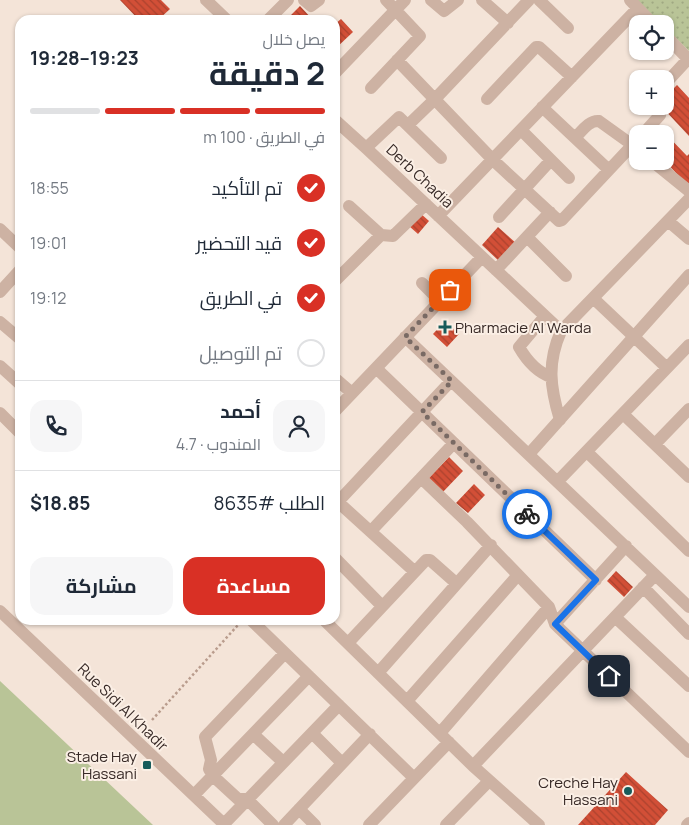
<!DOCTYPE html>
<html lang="ar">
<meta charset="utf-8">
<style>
body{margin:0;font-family:Manrope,Cairo,sans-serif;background:#f6f6f7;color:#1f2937;direction:rtl;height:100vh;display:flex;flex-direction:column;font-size:19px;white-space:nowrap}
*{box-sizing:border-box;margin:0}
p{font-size:16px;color:#747a83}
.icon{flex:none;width:28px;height:28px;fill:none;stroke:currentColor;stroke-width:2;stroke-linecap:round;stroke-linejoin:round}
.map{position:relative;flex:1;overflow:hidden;direction:ltr}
.panel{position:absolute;left:15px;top:15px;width:325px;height:610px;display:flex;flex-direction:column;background:#fff;border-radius:15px;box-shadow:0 1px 4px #0004;direction:rtl}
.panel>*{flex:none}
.controls{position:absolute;left:629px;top:15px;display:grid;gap:10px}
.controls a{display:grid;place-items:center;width:45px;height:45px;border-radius:10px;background:#fff;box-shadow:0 1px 4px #0004;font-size:25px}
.pin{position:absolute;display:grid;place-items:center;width:42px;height:42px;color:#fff;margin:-21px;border-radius:10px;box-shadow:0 2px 8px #0006}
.courier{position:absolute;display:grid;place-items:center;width:50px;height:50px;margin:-25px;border:4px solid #1a73e8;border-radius:50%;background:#fff;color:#222;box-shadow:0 1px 6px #0007}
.headline em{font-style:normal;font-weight:700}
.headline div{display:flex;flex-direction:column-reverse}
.headline{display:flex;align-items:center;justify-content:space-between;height:85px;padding:0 15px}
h1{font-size:32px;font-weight:700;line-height:38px}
.bar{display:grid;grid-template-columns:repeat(4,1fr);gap:8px 5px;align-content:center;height:60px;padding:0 15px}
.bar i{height:6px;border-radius:4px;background:#e0e1e3}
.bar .current{background:#d93025}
.bar p{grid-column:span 4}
.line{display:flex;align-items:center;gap:12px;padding:0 15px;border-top:1px solid #e0e1e3}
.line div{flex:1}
.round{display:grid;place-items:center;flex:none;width:52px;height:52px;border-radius:15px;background:#f6f6f7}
ol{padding:0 15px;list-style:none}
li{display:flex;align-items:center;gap:15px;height:55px}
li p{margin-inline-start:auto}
li .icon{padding:5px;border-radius:50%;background:#d93025;color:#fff;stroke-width:4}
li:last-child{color:#747a83}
li i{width:28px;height:28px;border:2px solid #e0e1e3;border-radius:50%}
.cta{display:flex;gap:10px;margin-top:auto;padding:10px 15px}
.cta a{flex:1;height:58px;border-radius:15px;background:#d93025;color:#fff;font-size:20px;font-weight:700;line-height:58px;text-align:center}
.cta a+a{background:#f6f6f7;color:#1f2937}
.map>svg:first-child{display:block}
</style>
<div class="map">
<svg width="689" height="825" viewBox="0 0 689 825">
<defs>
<pattern id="park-dots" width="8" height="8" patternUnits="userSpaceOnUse" patternTransform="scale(1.25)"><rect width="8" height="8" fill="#b9c497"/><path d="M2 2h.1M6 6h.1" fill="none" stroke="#a0a882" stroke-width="1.8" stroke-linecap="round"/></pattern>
<pattern id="building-back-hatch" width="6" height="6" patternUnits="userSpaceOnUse" patternTransform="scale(1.25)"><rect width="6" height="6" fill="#d24f37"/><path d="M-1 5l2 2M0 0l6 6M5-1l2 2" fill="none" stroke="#ab422e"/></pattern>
</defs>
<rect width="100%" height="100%" fill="#f4e4d8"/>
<!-- green -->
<path fill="#b9c497" d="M0 681 153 825H0Z"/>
<!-- park -->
<path fill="url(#park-dots)" d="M635 0H689V51L665 28V24H660Z"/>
<!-- building -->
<path fill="url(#building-back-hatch)" d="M120 0H161L170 9 158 20H139Z
M300 6 313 20H286Z
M341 19 353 32 335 49V24Z
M677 85 689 98V136L661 106H665V97Z
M661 129 687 156 689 154V183L687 185 665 161V134H656Z
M420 213 429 221 418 234 409 226Z
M498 227 517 244 500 262 482 245Z
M445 321 459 334 447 347 433 334Z
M449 457 463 471 442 493 428 479Z
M474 484 485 495 468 513 456 503Z
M616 571 633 587 624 597 607 581Z
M626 772 668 810 655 825H578Z"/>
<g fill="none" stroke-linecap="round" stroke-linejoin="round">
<!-- path -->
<path stroke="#b99c8d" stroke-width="2.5" stroke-dasharray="2.5 2.5" stroke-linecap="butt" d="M152 720 238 625"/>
<!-- minor -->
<path stroke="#cdb2a3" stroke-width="12" d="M206 0 227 20
M304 0 311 6 319 0
M431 0 444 11 458 0
M482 0 508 23
M539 0 568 28
M630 0 653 24
M268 20 288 0
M665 35 689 60
M397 60 493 160 559 221 562 220 638 139
M335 73 405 0
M665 84 688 59
M371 88 420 36 386 0
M487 99 536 47H539L572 77
M542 107 609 170
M335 120 366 148 561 331
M408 125 435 99 529 0
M521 130 569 178
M643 134 660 115 653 106
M575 138C582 131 589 120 599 121L638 149
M366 148 399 117 441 158
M652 161 689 191
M349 206 381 235 393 236 426 204
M438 216 638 8
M499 217 551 160
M668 221 689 239
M0 229 20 248
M527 237 566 276
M496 270 550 212
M335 281 381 235
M422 283 440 301
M0 292 20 270
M593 298 667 368
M545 316 519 347C527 361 537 372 551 377
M0 322 20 339
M405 337 689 607
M0 366 20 384
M376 368 596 580
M337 380 352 393
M335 411 482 257
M0 413 20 433
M623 414 689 477
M560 420C550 387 547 363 561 331L689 199
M655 444 689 409
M587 452 689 551
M529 454 689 275
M421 478 467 522 549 607 555 624 560 629 689 752
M558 481 689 345
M338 502 414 571
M335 505 451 381
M371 531 454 443
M335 558 382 606
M643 587 689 634
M0 611 225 825
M615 617 689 686
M251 620 414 778
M324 620 473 766 539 825
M555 624 626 546
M348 643 426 560H430L456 583
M378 673 491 545
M407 701 518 575
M312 733 342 763
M440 733 549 607
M253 734 283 762
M473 766 655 575
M194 795 309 676
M299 809 315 825
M224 824 339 705
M273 825 247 799H238L213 776 209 769 211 760 205 737 285 653
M284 825 370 734
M369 825 449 742
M446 825 489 781
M687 825 689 823"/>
</g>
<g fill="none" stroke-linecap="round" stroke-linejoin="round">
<!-- done -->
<path stroke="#796a64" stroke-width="5" stroke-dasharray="0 9" d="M450 290 405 337 452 381 422 412 527 514"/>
<!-- route -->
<path stroke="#1a73e8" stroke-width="6" d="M527 514 596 580 555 624 609 676"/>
</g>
<!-- markers -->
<g fill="#175c5b" stroke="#fbefe5" stroke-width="2">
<path d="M442.5 319.5h5v5h5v5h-5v5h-5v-5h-5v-5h5z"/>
<rect x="142" y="760" width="10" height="10" rx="2.5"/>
<circle cx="628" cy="791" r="5"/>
</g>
<g text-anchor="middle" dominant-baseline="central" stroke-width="4" stroke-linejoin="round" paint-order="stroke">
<!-- street labels -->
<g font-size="15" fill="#372926" stroke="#fbefe5">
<text transform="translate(420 176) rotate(43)">Derb Chadia</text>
<text transform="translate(123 707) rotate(44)">Rue Sidi Al Khadir</text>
</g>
<!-- poi labels -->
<g font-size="15" fill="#372926" stroke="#fbefe5" text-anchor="end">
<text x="455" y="327" text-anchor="start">Pharmacie Al Warda</text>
<text x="137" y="756">Stade Hay<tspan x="137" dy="17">Hassani</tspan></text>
<text x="618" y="782">Creche Hay<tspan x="618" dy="17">Hassani</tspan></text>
</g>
</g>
</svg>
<div class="controls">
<a><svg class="icon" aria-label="locate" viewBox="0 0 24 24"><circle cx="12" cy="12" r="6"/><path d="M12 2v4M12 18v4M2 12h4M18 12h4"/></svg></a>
<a>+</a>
<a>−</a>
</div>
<div class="pin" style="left:450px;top:290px;background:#ea580c"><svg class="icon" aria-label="bag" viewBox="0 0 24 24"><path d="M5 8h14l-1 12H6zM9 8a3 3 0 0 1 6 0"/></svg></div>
<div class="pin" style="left:609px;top:676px;background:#1f2937"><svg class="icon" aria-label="home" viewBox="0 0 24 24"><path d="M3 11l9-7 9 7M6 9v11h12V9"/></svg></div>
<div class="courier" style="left:527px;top:514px"><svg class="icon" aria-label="bike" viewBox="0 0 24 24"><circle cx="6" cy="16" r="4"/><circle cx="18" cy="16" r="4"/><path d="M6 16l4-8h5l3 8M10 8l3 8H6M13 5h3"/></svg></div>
<section class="panel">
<div class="headline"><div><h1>2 دقيقة</h1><p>يصل خلال</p></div><em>19:23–19:28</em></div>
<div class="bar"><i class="current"></i><i class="current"></i><i class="current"></i><i></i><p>في الطريق · 100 m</p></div>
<ol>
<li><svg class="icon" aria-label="check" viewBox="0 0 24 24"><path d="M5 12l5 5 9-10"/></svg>تم التأكيد<p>18:55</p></li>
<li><svg class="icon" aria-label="check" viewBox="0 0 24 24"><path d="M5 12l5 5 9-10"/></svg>قيد التحضير<p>19:01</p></li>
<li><svg class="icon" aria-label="check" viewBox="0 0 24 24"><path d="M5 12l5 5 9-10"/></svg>في الطريق<p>19:12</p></li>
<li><i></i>تم التوصيل</li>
</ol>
<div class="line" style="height:90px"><a class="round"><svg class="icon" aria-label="person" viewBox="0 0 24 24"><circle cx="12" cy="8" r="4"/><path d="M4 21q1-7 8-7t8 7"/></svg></a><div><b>أحمد</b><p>المندوب · 4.7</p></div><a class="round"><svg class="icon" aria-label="phone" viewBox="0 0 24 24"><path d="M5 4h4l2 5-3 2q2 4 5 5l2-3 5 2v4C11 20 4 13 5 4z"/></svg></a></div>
<div class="line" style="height:65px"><div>الطلب #8635</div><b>$18.85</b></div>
<div class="cta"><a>مساعدة</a><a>مشاركة</a></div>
</section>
</div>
